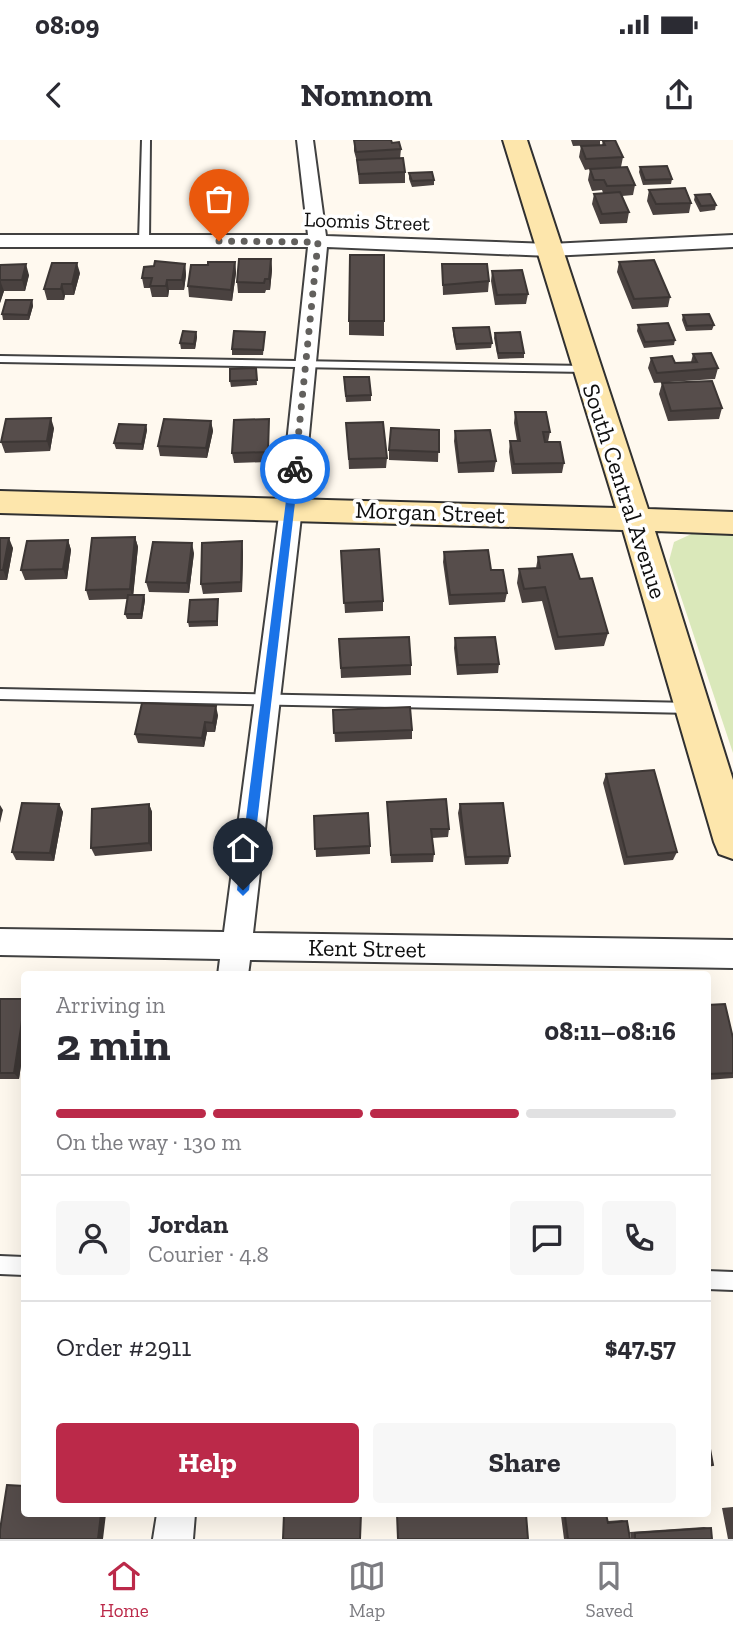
<!DOCTYPE html>
<meta charset="utf-8">
<style>
body{margin:0;font-family:"Zilla Slab",serif;background:#f7f7f7;color:#2b2b33;height:100vh;display:flex;flex-direction:column;font-size:26px;white-space:nowrap}
*{box-sizing:border-box;margin:0}
p{font-size:23px;color:#7c7c81}
.icon{flex:none;width:38px;height:38px;fill:none;stroke:currentColor;stroke-width:2;stroke-linecap:round;stroke-linejoin:round}
.map{position:relative;flex:1;overflow:hidden}
.drawer{position:absolute;left:21px;top:831px;width:690px;height:546px;display:flex;flex-direction:column;background:#fff;border-radius:7px;box-shadow:0 7px 28px #0002}
.drawer>*{flex:none}
.pin{position:absolute;display:grid;place-items:center;width:60px;height:60px;color:#fff;margin:-72px -30px;border-radius:50% 50% 50% 0;rotate:-45deg;box-shadow:0 0 7px #0007}
.pin .icon{rotate:45deg}
.courier{position:absolute;display:grid;place-items:center;width:70px;height:70px;margin:-35px;border:5px solid #1a73e8;border-radius:50%;background:#fff;color:#222;box-shadow:0 2px 9px #0007}
.headline em{font-style:normal;font-weight:700}
.headline div{display:flex;flex-direction:column-reverse}
.headline{display:flex;align-items:center;justify-content:space-between;height:119px;padding:0 35px}
h1{font-size:46px;font-weight:700;line-height:52px}
.bar{display:grid;grid-template-columns:repeat(4,1fr);gap:10px 7px;align-content:center;height:84px;padding:0 35px}
.bar i{height:9px;border-radius:5px;background:#e1e1e2}
.bar .current{background:#bb2949}
.bar p{grid-column:span 4}
.line{display:flex;align-items:center;gap:18px;padding:0 35px;border-top:2px solid #e1e1e2}
.line div{flex:1}
.round{display:grid;place-items:center;flex:none;width:74px;height:74px;border-radius:7px;background:#f7f7f7}
.cta{display:flex;gap:14px;margin-top:auto;padding:14px 35px}
.cta a{flex:1;height:80px;border-radius:7px;background:#bb2949;color:#fff;font-size:28px;font-weight:700;line-height:80px;text-align:center}
.cta a+a{background:#f7f7f7;color:#2b2b33}
.status{display:flex;justify-content:space-between;align-items:center;height:49px;padding:0 35px;background:#fff;direction:ltr}
.status svg{height:19px;fill:currentColor}
header{display:flex;justify-content:space-between;align-items:center;height:91px;padding:0 35px;background:#fff;font-size:32px;font-weight:700}
.tabs{display:flex;justify-content:space-around;align-items:center;height:98px;border-top:2px solid #e1e1e2;background:#fff;font-size:19px;color:#7c7c81}
.tabs a{display:grid;justify-items:center;gap:4px}
.tabs .current{color:#bb2949}
.map>svg:first-child{display:block}
</style>
<div class="status"><b>08:09</b><svg viewBox="0 0 49 12"><path d="M0 12V9h3v3zM5 12V6h3v6zM10 12V3h3v9zM15 12V0h3v12zM26 1h20v11H26zM47 4h2v5h-2z"/></svg></div>
<header><svg class="icon" aria-label="back" viewBox="0 0 24 24"><path d="M15 5l-7 7 7 7"/></svg>Nomnom<svg class="icon" aria-label="share" viewBox="0 0 24 24"><path d="M12 15V3M7 8l5-5 5 5M5 13v7h14v-7"/></svg></header>
<div class="map">
<svg width="733" height="1399" viewBox="0 0 733 1399">
<rect width="100%" height="100%" fill="#fff9ef"/>
<!-- green -->
<path fill="#dae8ba" d="M698 391H733V613L669 421 674 402Z"/>
<g fill="none" stroke-linecap="round" stroke-linejoin="round">
<!-- lane casing -->
<g stroke="#414141" stroke-width="4">
<path id="lane" d="M142 0H150L149 101 144 104 139 101Z
M0 216 587 226 592 229 587 232 0 222Z
M0 549 692 563 698 568 692 573 0 559Z
M0 1116 24 1117V1135L0 1134Z
M707 1131 733 1132V1150L707 1149Z"/>
</g>
<!-- street casing -->
<g stroke="#414141" stroke-width="4">
<path id="street" d="M297 0H313L326 96 550 104 733 95V107L550 116 327 107 302 368 253 793 733 800V828L250 820 248 835H218L220 819 0 815V789L224 792 280 368 308 107H0V95H308Z
M157 1374H195L193 1399H153Z"/>
</g>
<!-- secondary casing -->
<g stroke="#303030" stroke-width="4">
<path id="secondary" d="M503 0H527L648 369 733 372V394L655 391 733 640V719L719 714 714 702 623 390 0 373V351L616 368Z"/>
</g>
<!-- lane -->
<use href="#lane" fill="#fff" fill-rule="evenodd"/>
<!-- street -->
<use href="#street" fill="#fff" fill-rule="evenodd"/>
<!-- secondary -->
<use href="#secondary" fill="#fde6ac" fill-rule="evenodd"/>
</g>
<!-- wall -->
<path fill="#4a4240" d="M354 0 392 3 401 9 400 19 405 32V43L359 44 357 22 354 11Z
M571 0H615L623 17 621 27 635 45 633 55 622 56 629 72 627 83 600 84 592 64 594 54 603 53 602 50 592 51 588 40 590 29 585 30 579 17 581 6 602 5 603 1H600V5L573 6Z
M640 27 672 39 671 44 643 45 639 32Z
M409 33 434 40V45L412 47 409 39Z
M649 50 691 63 689 73 653 75 647 61Z
M695 55 716 65 715 70 700 72 694 60Z
M384 115V196L349 195V181Z
M271 119 272 130 270 150H266L265 153H238L237 142Z
M235 122 236 133 232 161 189 157 188 146 208 125Z
M619 122 670 157 668 167 632 169 617 132Z
M185 124 186 135 184 150H169L168 157H152L150 148H144L142 138Z
M442 124 489 141 488 152 443 155Z
M0 125 29 135 25 151H4L0 163Z
M492 131 528 154 526 164 495 165 491 141Z
M80 133 74 155H65L64 160H47L44 149Z
M32 160 33 166 29 180H3L2 174Z
M683 175 714 185 712 190 686 191 682 180Z
M638 185 675 200 674 205 644 208 637 191Z
M453 188 492 203 491 208 456 210 453 194Z
M196 192 197 197 195 209H181L180 203Z
M265 192 263 215H232V209Z
M495 193 524 213V218L498 219 494 198Z
M693 214 718 228 715 239 654 243 648 228 651 218 675 223 691 222Z
M256 228 257 245 231 247 230 241Z
M344 243 371 255V261L346 262Z
M662 243 722 268 719 279 668 281 659 254Z
M515 272 550 292 548 302 564 323 562 333 512 334 509 312 510 301H517L514 283Z
M211 281 213 291 207 318 160 316 158 306Z
M146 285 147 290 143 310 116 309 114 303Z
M54 288 50 311 5 313 1 302Z
M269 290V322L234 323 232 313Z
M439 290 438 322 389 320V310Z
M455 291 496 321 494 332 458 333 454 301Z
M347 293 387 318 386 328 349 329Z
M135 397 138 407 133 455H144L145 460 142 479H127L125 474 128 459 89 460 86 450Z
M0 398 13 408 7 440H0Z
M68 400 71 410 67 439 25 440 21 430Z
M243 411 242 452 203 454 201 444Z
M341 411 383 461V471L345 473Z
M444 412 491 430 507 453 505 462 449 465 443 422Z
M194 413 189 453 149 452 146 442Z
M538 417 580 439 608 493 604 506 555 510 542 461 522 463 517 443 519 429 536 428Z
M218 459V486L189 487 188 482Z
M455 498 499 524 498 533 457 535 454 508Z
M339 499 411 525V535L341 538Z
M333 570 412 590V599L335 602Z
M218 575 215 592H207L204 607 138 603 135 594Z
M606 634 677 712 673 720 624 725 603 643Z
M387 662 449 689 448 697 432 698 434 714 433 722 391 723Z
M59 664 63 672 54 721 16 720 12 712Z
M149 664 152 672V711L95 716 91 708Z
M460 664 510 716 508 724 465 725 458 673Z
M314 676 370 706V714L316 717Z
M0 859H24V905L19 939H0Z
M707 865 733 898V938L707 940Z
M733 1367V1399H728L722 1368Z
M591 1374H606L608 1381 622 1380 627 1381 630 1399H564L561 1376Z
M704 1387 711 1388 712 1399H631L630 1392Z"/>
<!-- shaded-wall -->
<path fill="#3c3634" d="M271 119 272 130 270 150 269 139Z
M235 122 236 133 232 161 231 150Z
M77 123 80 133 74 155 72 144Z
M26 124 29 135 25 151 22 140Z
M185 124 186 135 184 150 182 140Z
M0 140 4 151 0 163Z
M167 140 169 150 168 157 166 146Z
M62 144 65 155 64 160 61 149Z
M32 160 33 166 29 180 28 175Z
M196 192 197 197 195 209 194 204Z
M51 278 54 288 50 311 47 301Z
M269 279V322L268 312Z
M211 281 213 291 207 318 206 308Z
M146 285 147 290 143 310 142 304Z
M135 397 138 407 133 458 130 449Z
M9 398 13 408 7 440 3 430Z
M68 400 71 410 67 439 63 429Z
M242 401 243 411 242 452 241 442Z
M192 403 194 413 189 453 187 443Z
M144 455 145 460 142 479 141 474Z
M216 566 218 575 215 592 213 583Z
M205 582 207 592 204 607 202 598Z
M59 664 63 672 54 721 50 713Z
M149 664 152 672V711L149 703Z
M0 665 3 670 0 683Z
M24 868V905L19 939 14 933Z
M101 1374H106L103 1399H98Z"/>
<!-- building -->
<path fill="#564d4b" stroke="#3c3634" stroke-width="2" d="M354 0H391L392 3 399 2 401 9 356 12Z
M615 0 623 17 586 19 581 6 605 5 603 1Z
M403 18 405 32 359 34 357 20Z
M667 26 672 39 645 40 640 27Z
M627 27 635 45 607 46 604 40H594L590 29Z
M432 32 434 40 412 41 409 33Z
M685 48 691 63 656 64 649 50Z
M620 52 629 72 602 74 594 54Z
M710 54 716 65 701 66 695 55Z
M350 115H384V181H349Z
M239 119H271L269 139H265L264 143 237 142Z
M654 120 670 157 634 159 619 122Z
M155 121 185 124 182 140H167L166 146H150L152 138H142L144 127 154 126Z
M208 122H235L231 150 188 146 191 125H208Z
M52 123H77L72 144H62L61 149H44Z
M26 124 22 140H0V142V125Z
M442 124H487L489 141 443 145Z
M522 130 528 154 497 155 492 131Z
M6 160H32L28 175 2 174Z
M709 174 714 185 687 186 683 175Z
M668 183 675 200 645 202 638 185Z
M489 187 492 203 456 204 453 188Z
M183 191 196 192 194 204 180 203Z
M234 191 265 192 263 210 232 209Z
M520 192 524 213H498L495 193Z
M711 213 718 228 657 233 651 218 672 216 675 223 697 222 693 214Z
M256 228 257 240 230 241V229Z
M344 237H369L371 255 346 256Z
M712 241 722 268 671 271 662 243Z
M515 272H546L550 292H543L545 302H560L564 323 514 324 510 301H520Z
M51 278 47 301 1 302 6 279Z
M164 279 211 281 206 308 158 306Z
M269 279 268 312 232 313 234 280Z
M383 282 387 318 349 319 346 283Z
M119 284 146 285 142 304 114 303Z
M391 288 439 290V312L389 310Z
M490 290 496 321 459 323 455 291Z
M135 397 130 449 86 450 92 398Z
M0 398H9L3 430H0Z
M68 400 63 429 21 430 27 401Z
M242 401 241 442 201 444 202 403Z
M153 402 192 403 187 443 146 442Z
M379 409 383 461 344 463 341 411Z
M488 410 491 430H503L507 453 450 455 444 412Z
M572 414 580 439 592 438 608 493 558 497 545 447 524 449 519 429 540 428 538 417Z
M128 455H144L141 474H125Z
M218 459 217 481 188 482 190 460Z
M409 497 411 525 341 528 339 499Z
M495 497 499 524 458 525 455 498Z
M142 563 216 566 213 583 205 582 202 598 135 594Z
M410 567 412 590 334 593 333 570Z
M654 630 677 712 627 717 606 634Z
M446 659 449 689H431L434 714 391 715 387 662Z
M22 663 59 664 50 713 12 712Z
M503 663 510 716 466 717 460 664Z
M149 664V703L91 708 92 669Z
M368 673 370 706 315 709 314 676Z
M0 859H24V868L14 933H0Z
M725 864 733 898V933L707 934V865Z
M707 1293 713 1325 707 1326Z
M7 1345 24 1346V1374H101L98 1399H0V1390Z
M284 1374H361L360 1399H283Z
M397 1374H526L528 1399H398Z
M606 1374 608 1383 627 1381 630 1399H568L565 1376Z
M711 1388 712 1399H635V1393Z"/>
<!-- route -->
<path fill="#1a73e8" d="M295 326 299 329 249 750 243 756 237 750 290 329Z"/>
<g fill="none" stroke-linecap="round" stroke-linejoin="round">
<!-- done -->
<path stroke="#62605d" stroke-width="7" stroke-dasharray="0 12.6" d="M219 101 318 102 295 329"/>
</g>
<g text-anchor="middle" dominant-baseline="central" stroke-width="7" stroke-linejoin="round" paint-order="stroke">
<!-- far-street labels -->
<g font-size="21" fill="#0e0e0e" stroke="#fff">
<text transform="translate(367 81) rotate(2)">Loomis Street</text>
</g>
<!-- street labels -->
<g font-size="24" fill="#0e0e0e" stroke="#fff">
<text transform="translate(625 351) rotate(72)">South Central Avenue</text>
<text transform="translate(430 372) rotate(2)">Morgan Street</text>
<text transform="translate(367 808) rotate(1)">Kent Street</text>
</g>
</g>
</svg>
<div class="pin" style="left:219px;top:101px;background:#ea580c"><svg class="icon" aria-label="bag" viewBox="0 0 24 24"><path d="M5 8h14l-1 12H6zM9 8a3 3 0 0 1 6 0"/></svg></div>
<div class="pin" style="left:243px;top:750px;background:#1f2937"><svg class="icon" aria-label="home" viewBox="0 0 24 24"><path d="M3 11l9-7 9 7M6 9v11h12V9"/></svg></div>
<div class="courier" style="left:295px;top:329px"><svg class="icon" aria-label="bike" viewBox="0 0 24 24"><circle cx="6" cy="16" r="4"/><circle cx="18" cy="16" r="4"/><path d="M6 16l4-8h5l3 8M10 8l3 8H6M13 5h3"/></svg></div>
<section class="drawer">
<div class="headline"><div><h1>2 min</h1><p>Arriving in</p></div><em>08:11–08:16</em></div>
<div class="bar"><i class="current"></i><i class="current"></i><i class="current"></i><i></i><p>On the way · 130 m</p></div>
<div class="line" style="height:126px"><a class="round"><svg class="icon" aria-label="person" viewBox="0 0 24 24"><circle cx="12" cy="8" r="4"/><path d="M4 21q1-7 8-7t8 7"/></svg></a><div><b>Jordan</b><p>Courier · 4.8</p></div><a class="round"><svg class="icon" aria-label="chat" viewBox="0 0 24 24"><path d="M4 5h16v11H9l-5 4z"/></svg></a><a class="round"><svg class="icon" aria-label="phone" viewBox="0 0 24 24"><path d="M5 4h4l2 5-3 2q2 4 5 5l2-3 5 2v4C11 20 4 13 5 4z"/></svg></a></div>
<div class="line" style="height:91px"><div>Order #2911</div><b>$47.57</b></div>
<div class="cta"><a>Help</a><a>Share</a></div>
</section>
</div>
<nav class="tabs">
<a class="current"><svg class="icon" aria-label="home" viewBox="0 0 24 24"><path d="M3 11l9-7 9 7M6 9v11h12V9"/></svg>Home</a>
<a><svg class="icon" aria-label="map" viewBox="0 0 24 24"><path d="M3 6l6-2 6 2 6-2v14l-6 2-6-2-6 2zM9 4v14M15 6v14"/></svg>Map</a>
<a><svg class="icon" aria-label="saved" viewBox="0 0 24 24"><path d="M7 4h10v16l-5-4-5 4z"/></svg>Saved</a>
</nav>
